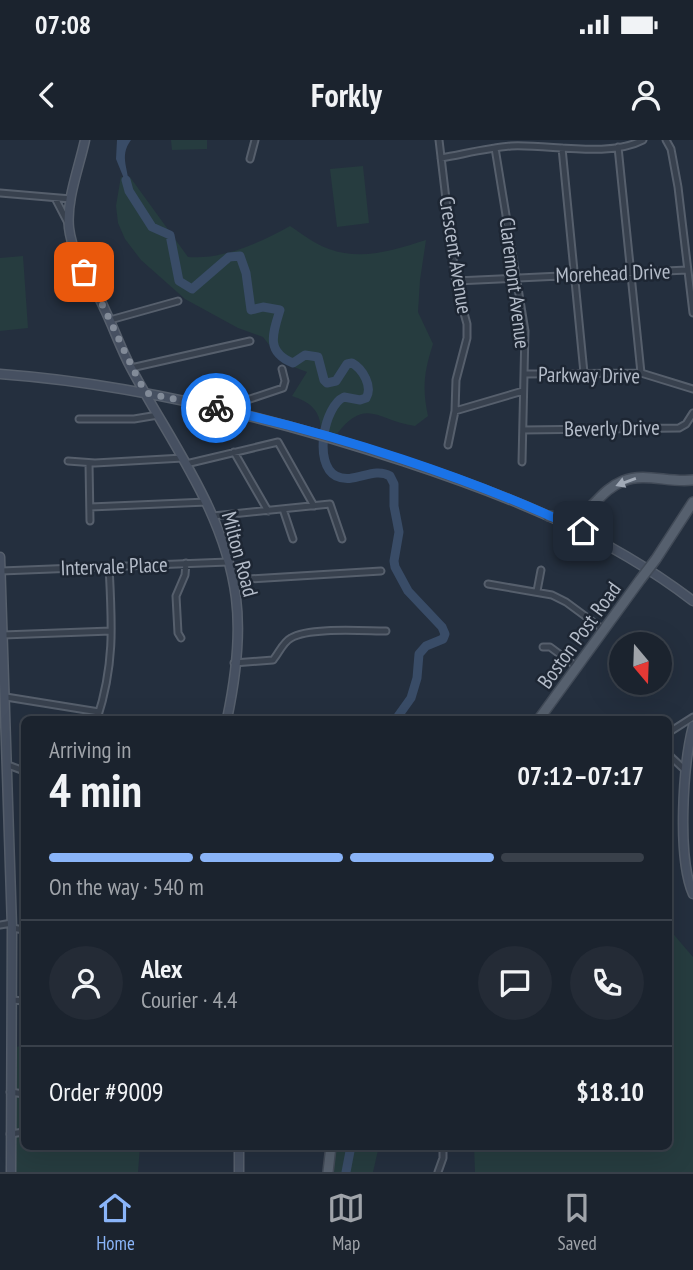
<!DOCTYPE html>
<meta charset="utf-8">
<style>
body{margin:0;font-family:"PT Sans Narrow",sans-serif;background:#242b36;color:#f1f3f6;height:100vh;display:flex;flex-direction:column;font-size:26px;white-space:nowrap}
*{box-sizing:border-box;margin:0}
p{font-size:23px;color:#a0a4aa}
.icon{flex:none;width:38px;height:38px;fill:none;stroke:currentColor;stroke-width:2;stroke-linecap:round;stroke-linejoin:round}
.map{position:relative;flex:1;overflow:hidden}
.drawer{position:absolute;left:21px;top:576px;width:651px;height:434px;display:flex;flex-direction:column;background:#1b232e;border-radius:10px;box-shadow:0 7px 28px #0002,0 0 0 2px #39404a}
.drawer>*{flex:none}
.needle{width:46px;rotate:161deg}
.tools{position:absolute;left:609px;top:492px;display:grid;gap:14px}
.tools a{display:grid;place-items:center;width:63px;height:63px;border-radius:50%;background:#1b232e;box-shadow:0 7px 28px #0002,0 0 0 2px #39404a;font-size:35px}
.pin{position:absolute;display:grid;place-items:center;width:60px;height:60px;color:#fff;margin:-30px;border-radius:14px;box-shadow:0 4px 10px #0006}
.courier{position:absolute;display:grid;place-items:center;width:70px;height:70px;margin:-35px;border:5px solid #1a73e8;border-radius:50%;background:#fff;color:#222;box-shadow:0 2px 9px #0007}
.head em{font-style:normal;font-weight:700}
.head div{display:flex;flex-direction:column-reverse}
.head{display:flex;align-items:center;justify-content:space-between;height:119px;padding:0 28px}
h1{font-size:46px;font-weight:700;line-height:52px}
.bar{display:grid;grid-template-columns:repeat(4,1fr);gap:10px 7px;align-content:center;height:84px;padding:0 28px}
.bar i{height:9px;border-radius:5px;background:#39404a}
.bar .selected{background:#8ab4f8}
.bar p{grid-column:span 4}
.line{display:flex;align-items:center;gap:18px;padding:0 28px;border-top:2px solid #39404a}
.line div{flex:1}
.round{display:grid;place-items:center;flex:none;width:74px;height:74px;border-radius:37px;background:#242b36}
.status{display:flex;justify-content:space-between;align-items:center;height:49px;padding:0 35px;background:#1b232e;direction:ltr}
.status svg{height:19px;fill:currentColor}
header{display:flex;justify-content:space-between;align-items:center;height:91px;padding:0 28px;background:#1b232e;font-size:32px;font-weight:700}
.tab-bar{display:flex;justify-content:space-around;align-items:center;height:98px;border-top:2px solid #39404a;background:#1b232e;font-size:19px;color:#a0a4aa}
.tab-bar a{display:grid;justify-items:center;gap:4px}
.tab-bar .selected{color:#8ab4f8}
.map>svg:first-child{display:block}
</style>
<div class="status"><b>07:08</b><svg viewBox="0 0 49 12"><path d="M0 12V9h3v3zM5 12V6h3v6zM10 12V3h3v9zM15 12V0h3v12zM26 1h20v11H26zM47 4h2v5h-2z"/></svg></div>
<header><svg class="icon" aria-label="back" viewBox="0 0 24 24"><path d="M15 5l-7 7 7 7"/></svg>Forkly<svg class="icon" aria-label="person" viewBox="0 0 24 24"><circle cx="12" cy="8" r="4"/><path d="M4 21q1-7 8-7t8 7"/></svg></header>
<div class="map">
<svg width="693" height="1032" viewBox="0 0 693 1032">
<rect width="100%" height="100%" fill="#242f3e"/>
<!-- green -->
<path fill="#263c3f" d="M171 0H207V9L172 10Z
M363 26 369 83 337 87 330 29Z
M121 36 129 49 130 37 188 117C222 120 260 103 290 86 302 94 315 104 329 109 362 121 394 110 426 100L420 140 418 172 433 204C424 232 422 248 428 276L415 286C378 281 366 256 337 294L321 289C320 270 310 262 292 256L307 232 283 223 263 197 238 188 185 159 141 120 125 99 118 83 116 66Z
M23 116 28 188 0 191V118Z
M669 789 693 817V1032H475L474 1006H668Z
M24 906V1006H140L138 1032H12L13 907Z
M335 1006H379L373 1032H331Z"/>
<!-- water -->
<path fill="#394c67" d="M117 0H131C118 17 130 30 129 51L116 19Z"/>
<g fill="none" stroke-linecap="round" stroke-linejoin="round">
<!-- river -->
<path stroke="#394c67" stroke-width="9" d="M126 40 129 51 152 87 170 95 179 141 192 149 229 117 240 116 246 133 251 170 263 167 280 170C273 193 265 212 293 223L305 215 318 217 324 240 327 243 336 241 347 224 352 223C363 229 373 247 366 258L360 260 344 257C324 266 313 324 336 336 354 345 373 326 390 336L394 344V366L399 392 394 421 395 427 408 451 442 487 445 494 443 499 426 506 419 514 417 538 411 558 396 579
M346 1032 351 1006"/>
<!-- street casing -->
<g stroke="#565f6c" stroke-width="9">
<path id="street" d="M439 0 456 144 467 184V198L456 240 455 271 448 305
M666 0 671 9 678 47 693 173
M618 7 641 233
M495 8 525 191 522 322
M562 8 584 233
M441 18C464 14 488 8 511 6 549 4 609 18 643 0
M250 19 255 0
M0 53 71 59
M55 58 68 83
M456 141 687 130
M110 180 178 161
M131 228 250 201
M525 234 641 233 693 249
M455 271 523 251
M240 274 244 261 283 248 285 241 282 229
M79 279H134L158 275
M523 290 679 288 686 284 693 273
M234 312 268 371
M68 321 95 323 183 318
M89 323 90 381
M186 324 278 302 314 366
M90 367 207 362
M283 369 293 399
M213 376 330 364 342 399
M1 431 228 422
M233 440 381 431
M488 444 552 455 566 462 604 490
M537 451 541 430
M3 495 111 491
M181 498 178 493 176 456 185 435 186 423
M543 507H550L577 527
M234 523 273 520C279 513 283 502 291 498 309 487 364 491 386 491
M6 557 99 572
M97 579C115 524 112 483 109 426
M668 593 693 577
M668 614 686 631
M8 625 24 631
M0 785 12 783
M12 788 24 790
M12 860 24 861
M10 952 24 954
M10 994 24 992
M438 1032 443 1018V1006"/>
</g>
<!-- secondary casing -->
<g stroke="#565f6c" stroke-width="11">
<path id="secondary" d="M85 0C79 28 66 60 69 88 73 120 93 142 105 170 114 189 121 209 131 228 171 303 225 372 236 458 241 497 235 541 227 579
M0 234C137 244 273 278 403 321 506 355 606 394 693 461
M0 417 12 788 11 1032
M693 586C683 625 677 717 693 754
M239 1006V1032"/>
</g>
<!-- primary casing -->
<g stroke="#414a57" stroke-width="12">
<path id="primary" d="M549 376C595 384 590 355 623 341 645 332 668 343 693 340
M656 419 693 362
M539 579 640 440
M328 1032 331 1006"/>
</g>
<!-- street -->
<use href="#street" stroke="#38414e" stroke-width="5"/>
<!-- secondary -->
<use href="#secondary" stroke="#465061" stroke-width="8"/>
<!-- primary -->
<use href="#primary" stroke="#56606e" stroke-width="9"/>
<!-- primary-bridge casing -->
<g stroke="#414a57" stroke-width="12" stroke-linecap="butt">
<path id="primary-bridge" d="M640 440 656 419"/>
</g>
<!-- primary-bridge -->
<use href="#primary-bridge" stroke="#56606e" stroke-width="9"/>
</g>
<!-- one-way arrows -->
<defs><path id="oneway-solid" d="M-6-.8H1V-3.2L6.5 0L1 3.2V.8H-6Z" transform="scale(1.75)"/></defs>
<use fill="#a1aab7" href="#oneway-solid" transform="translate(626 342) rotate(160)"/>
<g fill="none" stroke-linecap="round" stroke-linejoin="round">
<!-- done -->
<path stroke="#828b98" stroke-width="7" stroke-dasharray="0 12.6" d="M84 132C108 170 123 213 146 253L216 268"/>
<!-- route -->
<path stroke="#1a73e8" stroke-width="9" d="M216 268C336 294 472 338 583 391"/>
</g>
<g text-anchor="middle" dominant-baseline="central" stroke-width="5" stroke-linejoin="round" paint-order="stroke">
<!-- street labels -->
<g font-size="21" fill="#b4bcc9" stroke="#1d2633">
<text transform="translate(456 115) rotate(81)">Crescent Avenue</text>
<text transform="translate(613 133) rotate(-2)">Morehead Drive</text>
<text transform="translate(515 143) rotate(83)">Claremont Avenue</text>
<text transform="translate(589 235) rotate(1)">Parkway Drive</text>
<text transform="translate(612 288) rotate(-1)">Beverly Drive</text>
<text transform="translate(240 414) rotate(75)">Milton Road</text>
<text transform="translate(114 426) rotate(-2)">Intervale Place</text>
<text transform="translate(579 495) rotate(-54)">Boston Post Road</text>
</g>
</g>
</svg>
<div class="tools">
<a><svg class="needle" viewBox="-14 -14 28 28"><path d="M0-13l5 13h-10z" fill="#e53935"/><path d="M0 13l5-13h-10z" fill="#a0a4aa"/></svg></a>
</div>
<div class="pin" style="left:84px;top:132px;background:#ea580c"><svg class="icon" aria-label="bag" viewBox="0 0 24 24"><path d="M5 8h14l-1 12H6zM9 8a3 3 0 0 1 6 0"/></svg></div>
<div class="pin" style="left:583px;top:391px;background:#1f2937"><svg class="icon" aria-label="home" viewBox="0 0 24 24"><path d="M3 11l9-7 9 7M6 9v11h12V9"/></svg></div>
<div class="courier" style="left:216px;top:268px"><svg class="icon" aria-label="bike" viewBox="0 0 24 24"><circle cx="6" cy="16" r="4"/><circle cx="18" cy="16" r="4"/><path d="M6 16l4-8h5l3 8M10 8l3 8H6M13 5h3"/></svg></div>
<section class="drawer">
<div class="head"><div><h1>4 min</h1><p>Arriving in</p></div><em>07:12–07:17</em></div>
<div class="bar"><i class="selected"></i><i class="selected"></i><i class="selected"></i><i></i><p>On the way · 540 m</p></div>
<div class="line" style="height:126px"><a class="round"><svg class="icon" aria-label="person" viewBox="0 0 24 24"><circle cx="12" cy="8" r="4"/><path d="M4 21q1-7 8-7t8 7"/></svg></a><div><b>Alex</b><p>Courier · 4.4</p></div><a class="round"><svg class="icon" aria-label="chat" viewBox="0 0 24 24"><path d="M4 5h16v11H9l-5 4z"/></svg></a><a class="round"><svg class="icon" aria-label="phone" viewBox="0 0 24 24"><path d="M5 4h4l2 5-3 2q2 4 5 5l2-3 5 2v4C11 20 4 13 5 4z"/></svg></a></div>
<div class="line" style="height:91px"><div>Order #9009</div><b>$18.10</b></div>
</section>
</div>
<nav class="tab-bar">
<a class="selected"><svg class="icon" aria-label="home" viewBox="0 0 24 24"><path d="M3 11l9-7 9 7M6 9v11h12V9"/></svg>Home</a>
<a><svg class="icon" aria-label="map" viewBox="0 0 24 24"><path d="M3 6l6-2 6 2 6-2v14l-6 2-6-2-6 2zM9 4v14M15 6v14"/></svg>Map</a>
<a><svg class="icon" aria-label="saved" viewBox="0 0 24 24"><path d="M7 4h10v16l-5-4-5 4z"/></svg>Saved</a>
</nav>
